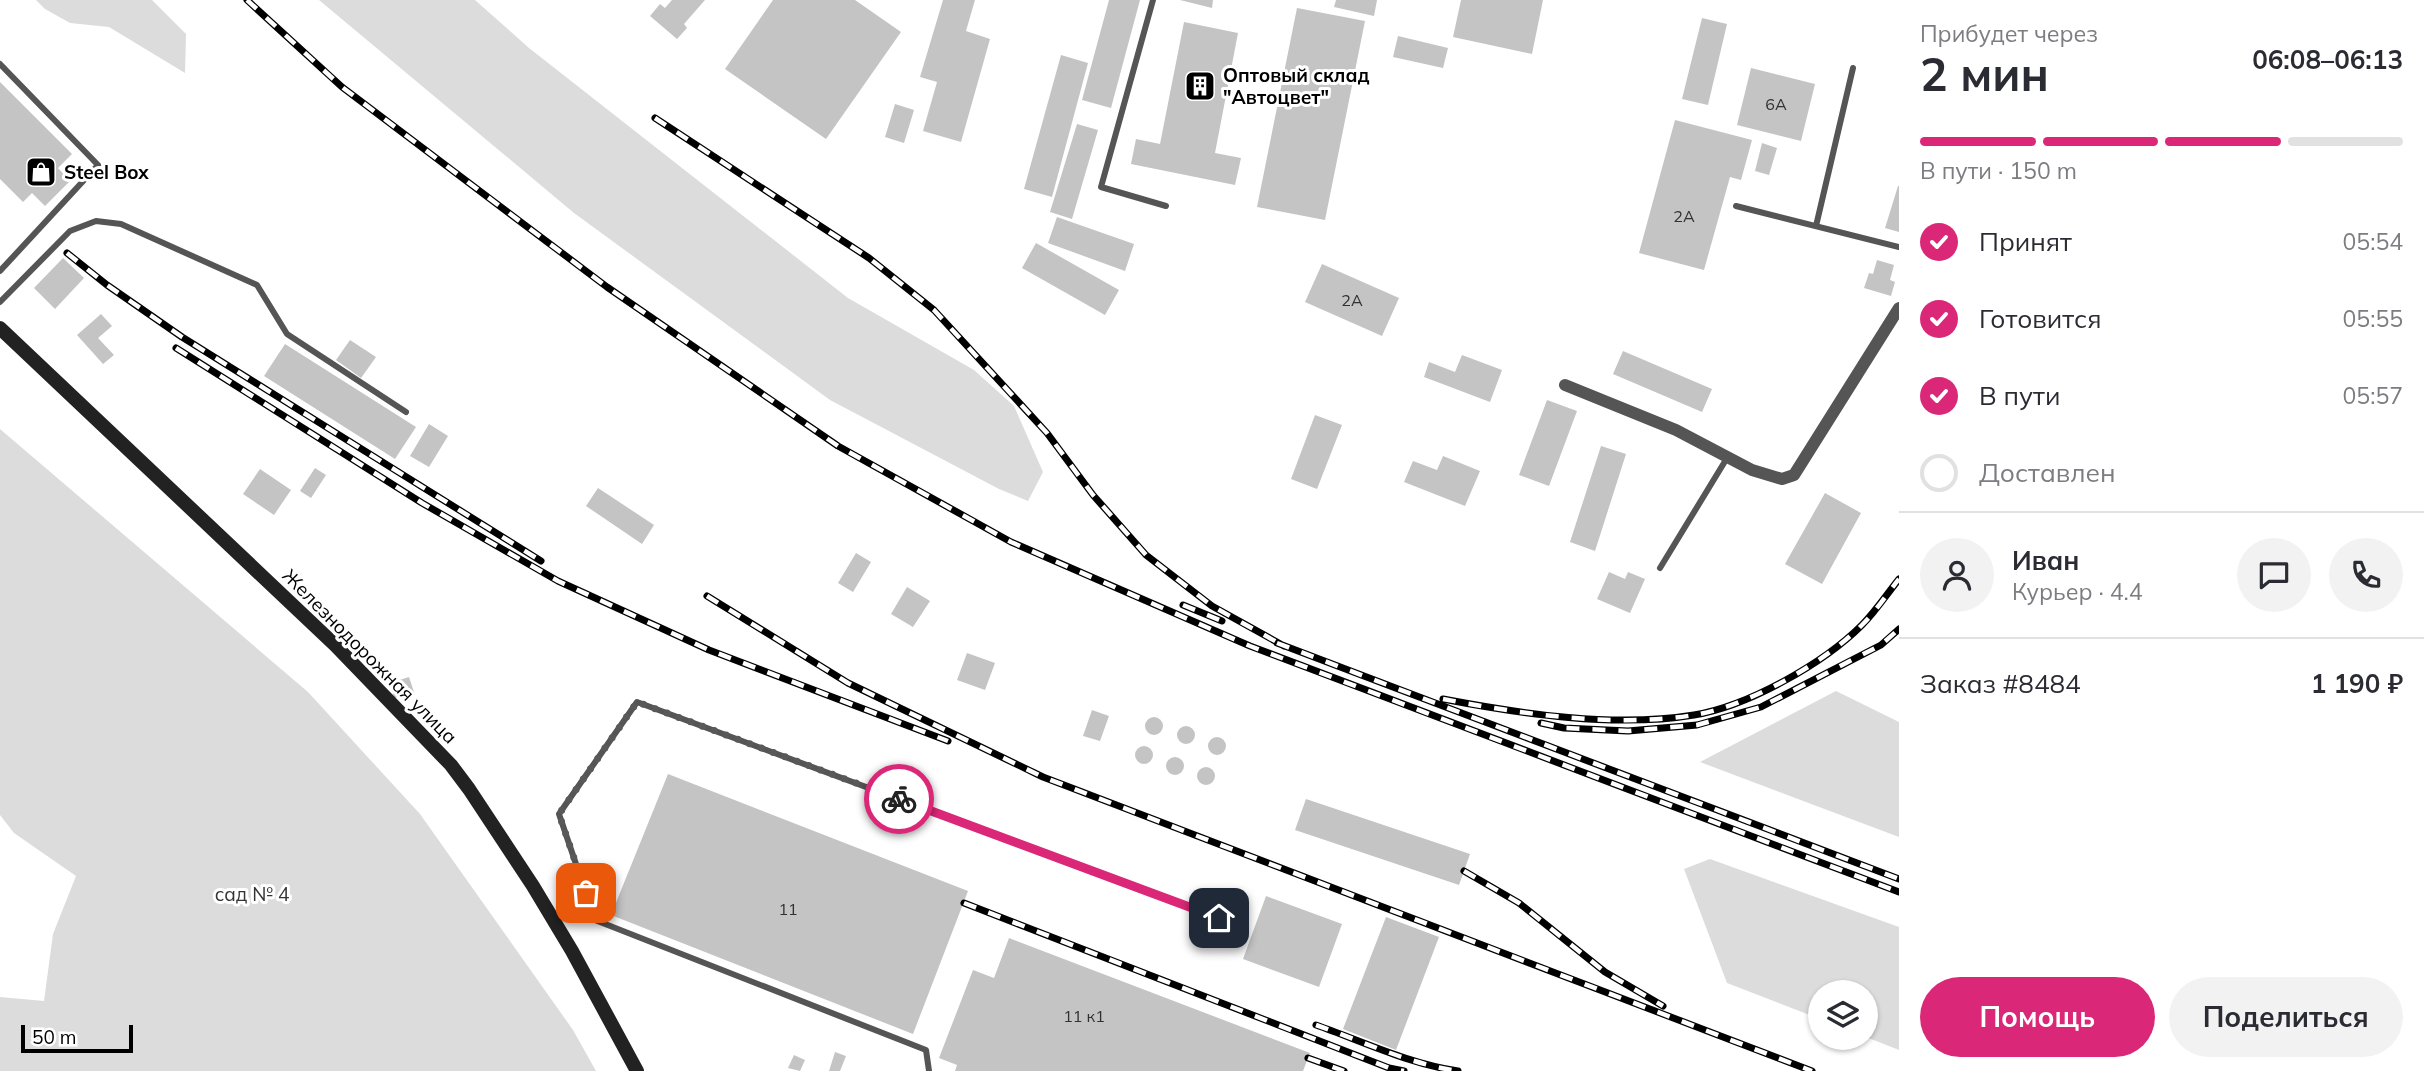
<!DOCTYPE html>
<html lang="ru">
<meta charset="utf-8">
<style>
body{margin:0;font-family:Mulish,sans-serif;background:#f2f2f3;color:#2b2b33;height:100vh;display:flex;flex-direction:column;font-size:26px;white-space:nowrap}
*{box-sizing:border-box;margin:0}
p{font-size:23px;color:#7c7c81}
.icon{flex:none;width:38px;height:38px;fill:none;stroke:currentColor;stroke-width:2;stroke-linecap:round;stroke-linejoin:round}
.map{position:relative;flex:1;overflow:hidden}
.side{display:flex;flex-direction:column;background:#fff;width:525px}
.side>*{flex:none}
.controls{position:absolute;left:1808px;top:980px;display:grid;gap:14px}
.controls a{display:grid;place-items:center;width:70px;height:70px;border-radius:50%;background:#fff;box-shadow:0 2px 5px #0004;font-size:35px}
.scale{position:absolute;left:21px;bottom:18px;width:112px;box-sizing:border-box;padding-left:7px;border:4px solid #000;border-top:0;font-size:19px;line-height:24px;white-space:nowrap;color:#000;-webkit-text-stroke:5px #fff;paint-order:stroke}
.pin{position:absolute;display:grid;place-items:center;width:60px;height:60px;color:#fff;margin:-30px;border-radius:14px;box-shadow:0 4px 10px #0006}
.courier{position:absolute;display:grid;place-items:center;width:70px;height:70px;margin:-35px;border:5px solid #db2777;border-radius:50%;background:#fff;color:#222;box-shadow:0 2px 9px #0007}
.head em{font-style:normal;font-weight:700}
.head div{display:flex;flex-direction:column-reverse}
.head{display:flex;align-items:center;justify-content:space-between;height:119px;padding:0 21px}
h1{font-size:46px;font-weight:700;line-height:52px}
.bar{display:grid;grid-template-columns:repeat(4,1fr);gap:10px 7px;align-content:center;height:84px;padding:0 21px}
.bar i{height:9px;border-radius:5px;background:#e1e1e2}
.bar .current{background:#db2777}
.bar p{grid-column:span 4}
.line{display:flex;align-items:center;gap:18px;padding:0 21px;border-top:2px solid #e1e1e2}
.line div{flex:1}
.round{display:grid;place-items:center;flex:none;width:74px;height:74px;border-radius:37px;background:#f2f2f3}
ol{padding:0 21px;list-style:none}
li{display:flex;align-items:center;gap:21px;height:77px}
li p{margin-inline-start:auto}
li .icon{padding:7px;border-radius:50%;background:#db2777;color:#fff;stroke-width:4}
li:last-child{color:#7c7c81}
li i{width:38px;height:38px;border:4px solid #e1e1e2;border-radius:50%}
.primary-button{display:flex;gap:14px;margin-top:auto;padding:14px 21px}
.primary-button a{flex:1;height:80px;border-radius:42px;background:#db2777;color:#fff;font-size:28px;font-weight:700;line-height:80px;text-align:center}
.primary-button a+a{background:#f2f2f3;color:#2b2b33}
main{display:flex;flex:1;min-height:0}
.map>svg:first-child{display:block}
</style>
<main>
<div class="map">
<svg width="1899" height="1071" viewBox="0 0 1899 1071">
<rect width="100%" height="100%" fill="#fff"/>
<!-- green -->
<path fill="#dcdcdc" d="M36 0H152L186 34 185 73 109 27 70 23 45 9Z
M319 0H475L529 48 848 298 974 370 1014 406 1043 472 1028 501 999 489 830 400 574 213Z
M0 429 308 692 420 814 573 1030 596 1071H0V997L44 1001 53 934 76 876 14 833 0 815Z
M1836 691 1899 722V837L1700 762Z
M1710 859 1899 927V1050L1866 1037V992H1820V1019L1727 983 1684 869Z"/>
<!-- building -->
<path fill="#c4c4c4" d="M672 0H705L684 24 687 28 677 39 650 16 660 4 665 8Z
M773 0H855L901 32 826 139 725 69Z
M943 0H975L966 31 990 39 961 142 923 131 937 82 920 77Z
M1109 0H1140L1111 108 1082 100Z
M1180 0H1213L1212 8Z
M1336 0H1377L1374 16 1334 7Z
M1461 0H1543L1532 54 1453 37Z
M1297 8 1365 21 1325 220 1257 207Z
M1702 18 1727 24 1708 105 1682 99Z
M1184 22 1238 33 1215 153 1241 158 1235 185 1131 164 1136 139 1160 144Z
M1398 36 1448 48 1443 68 1393 57Z
M1061 55 1088 63 1052 197 1024 189Z
M1751 68 1815 84 1801 141 1737 125Z
M0 82 72 154 58 168 70 181 45 206 32 193 23 202 0 179Z
M895 104 914 110 904 143 885 137Z
M1675 120 1752 140 1741 180 1730 177 1704 270 1639 253Z
M1077 124 1098 130 1072 219 1050 212Z
M1762 143 1777 148 1769 175 1755 171Z
M1898 186H1899V232L1885 228Z
M1057 217 1134 244 1125 271 1048 243Z
M1036 243 1119 290 1105 315 1022 268Z
M63 258 84 278 55 309 34 288Z
M1877 260 1894 265 1890 280 1895 282 1891 296 1864 288 1869 273 1873 274Z
M1322 264 1399 298 1382 336 1305 302Z
M101 314 112 326 98 338 114 355 103 364 77 335Z
M350 340 376 357 361 378 336 360Z
M285 344 416 427 395 459 264 376Z
M1623 351 1712 389 1702 412 1613 374Z
M1462 355 1502 370 1490 402 1424 377 1429 362 1455 372Z
M1547 400 1577 411 1549 486 1519 475Z
M1315 415 1342 425 1317 489 1291 479Z
M429 424 448 436 429 467 410 456Z
M1601 446 1626 454 1595 551 1570 542Z
M1443 456 1480 471 1465 506 1404 482 1413 461 1437 470Z
M315 468 326 475 311 498 300 491Z
M260 469 291 490 274 515 243 494Z
M598 488 654 525 642 544 586 506Z
M1825 493 1861 513 1822 584 1785 564Z
M856 553 871 562 853 592 838 583Z
M1609 572 1625 579 1628 572 1645 579 1630 613 1597 599Z
M907 587 930 601 913 627 891 614Z
M967 653 995 663 985 690 957 680Z
M409 677 414 692 394 698 390 683Z
M1092 710 1109 716 1100 741 1083 736Z
M1145 726a9 9 0 1 1 18 0a9 9 0 1 1-18 0Z
M1177 735a9 9 0 1 1 18 0a9 9 0 1 1-18 0Z
M1208 746a9 9 0 1 1 18 0a9 9 0 1 1-18 0Z
M1135 755a9 9 0 1 1 18 0a9 9 0 1 1-18 0Z
M1166 766a9 9 0 1 1 18 0a9 9 0 1 1-18 0Z
M1197 776a9 9 0 1 1 18 0a9 9 0 1 1-18 0Z
M668 774 968 891 913 1034 611 915Z
M1306 799 1470 854 1459 885 1295 830Z
M1266 896 1342 924 1319 987 1243 959Z
M1386 917 1439 937 1396 1050 1343 1029Z
M1009 938 1310 1053 1303 1071H955L957 1065 939 1058 973 970 994 978Z
M835 1052 846 1056 840 1071H829Z
M794 1055 805 1060 800 1071 788 1068Z"/>
<g fill="none" stroke-linecap="round" stroke-linejoin="round">
<!-- lane -->
<path stroke="#555" stroke-width="6" d="M1153 0 1101 187 1166 206
M0 64 98 165 0 271
M1736 206 1899 247
M1816 226 1853 68
M0 302 70 231 96 221 121 224 257 285 287 334 406 412
M1660 568 1727 458
M929 1071 926 1050 595 920 559 814 637 702 1219 918"/>
<!-- street -->
<path stroke="#555" stroke-width="12" d="M1565 385 1676 430 1752 470 1782 479 1794 475 1899 308"/>
<!-- secondary -->
<path stroke="#222" stroke-width="14" d="M0 328 335 645 451 765 469 789 533 886 572 951 637 1071"/>
<!-- rail casing -->
<g stroke="#000" stroke-width="7">
<path id="rail" d="M247 0 342 87 607 287 838 446 1011 542 1250 646 1899 892
M655 118 869 258 934 310 1047 433 1093 495 1146 555 1212 606 1284 646
M67 253 107 285 182 337 541 561
M176 348 422 503 558 581 709 650 948 741
M707 596 848 683 1043 777 1812 1071
M1183 605 1222 621
M1277 643 1899 879
M1443 699C1522 714 1615 728 1694 715 1748 706 1823 664 1862 625 1876 611 1887 594 1899 579
M1541 723 1564 728 1628 731 1697 725 1761 707 1881 645 1899 629
M1464 871 1519 903 1605 972 1663 1006
M964 903 1389 1068 1404 1071
M1316 1025C1362 1041 1409 1064 1458 1071
M1308 1058 1344 1071"/>
</g>
<!-- rail -->
<use href="#rail" stroke="#fff" stroke-width="4.5" stroke-dasharray="13" stroke-linecap="butt"/>
</g>
<g fill="none" stroke-linecap="round" stroke-linejoin="round">
<!-- done -->
<path stroke="#595959" stroke-width="7" stroke-dasharray="0 12.6" d="M586 893 559 814 637 702 899 799"/>
<!-- route -->
<path stroke="#db2777" stroke-width="9" d="M899 799 1219 918"/>
</g>
<!-- icons -->
<defs>
<g id="building-square" transform="scale(1.575)"><rect x="-9" y="-9" width="18" height="18" rx="4" fill="#000" stroke="#fff"/><path d="M-4-6H4V6H1V3H-1V6H-4ZM-2.5-4.3h1.7v1.8h-1.7ZM.8-4.3h1.7v1.8H.8ZM-2.5-1h1.7V.8h-1.7ZM.8-1h1.7V.8H.8Z" fill="#fff"/></g>
<g id="shop-square" transform="scale(1.575)"><rect x="-9" y="-9" width="18" height="18" rx="4" fill="#000" stroke="#fff"/><path d="M-5-2.5h2.3a2.7 3.5 0 0 1 5.4 0H5L5.5 6h-11ZM-1.5-2.5h3a1.5 2.3 0 0 0-3 0Z" fill="#fff"/></g>
</defs>
<g fill-rule="evenodd">
<use href="#building-square" x="1200" y="86"/>
<use href="#shop-square" x="41" y="172"/>
</g>
<g text-anchor="middle" dominant-baseline="central" stroke-width="6" stroke-linejoin="round" paint-order="stroke">
<!-- number labels -->
<g font-size="16" fill="#313131">
<text x="1776" y="104">6А</text>
<text x="1684" y="216">2А</text>
<text x="1352" y="300">2А</text>
<text x="788" y="909">11</text>
<text x="1084" y="1016">11 к1</text>
</g>
<!-- poi labels -->
<g font-size="19" font-weight="bold" fill="#000" stroke="#fff" text-anchor="start">
<text x="1223" y="75">Оптовый склад<tspan x="1223" dy="22">"Автоцвет"</tspan></text>
<text x="64" y="172">Steel Box</text>
</g>
<!-- street labels -->
<g font-size="19" fill="#000" stroke="#fff">
<text transform="translate(370 656) rotate(45)">Железнодорожная улица</text>
</g>
<!-- park labels -->
<g font-size="19" fill="#333" stroke="#fff">
<text x="252" y="894">сад № 4</text>
</g>
</g>
</svg>
<div class="controls">
<a><svg class="icon" aria-label="layers" viewBox="0 0 24 24"><path d="M12 4l9 5-9 5-9-5zM3 14l9 5 9-5"/></svg></a>
</div>
<div class="scale">50 m</div>
<div class="pin" style="left:586px;top:893px;background:#ea580c"><svg class="icon" aria-label="bag" viewBox="0 0 24 24"><path d="M5 8h14l-1 12H6zM9 8a3 3 0 0 1 6 0"/></svg></div>
<div class="pin" style="left:1219px;top:918px;background:#1f2937"><svg class="icon" aria-label="home" viewBox="0 0 24 24"><path d="M3 11l9-7 9 7M6 9v11h12V9"/></svg></div>
<div class="courier" style="left:899px;top:799px"><svg class="icon" aria-label="bike" viewBox="0 0 24 24"><circle cx="6" cy="16" r="4"/><circle cx="18" cy="16" r="4"/><path d="M6 16l4-8h5l3 8M10 8l3 8H6M13 5h3"/></svg></div>
</div>
<section class="side">
<div class="head"><div><h1>2 мин</h1><p>Прибудет через</p></div><em>06:08–06:13</em></div>
<div class="bar"><i class="current"></i><i class="current"></i><i class="current"></i><i></i><p>В пути · 150 m</p></div>
<ol>
<li><svg class="icon" aria-label="check" viewBox="0 0 24 24"><path d="M5 12l5 5 9-10"/></svg>Принят<p>05:54</p></li>
<li><svg class="icon" aria-label="check" viewBox="0 0 24 24"><path d="M5 12l5 5 9-10"/></svg>Готовится<p>05:55</p></li>
<li><svg class="icon" aria-label="check" viewBox="0 0 24 24"><path d="M5 12l5 5 9-10"/></svg>В пути<p>05:57</p></li>
<li><i></i>Доставлен</li>
</ol>
<div class="line" style="height:126px"><a class="round"><svg class="icon" aria-label="person" viewBox="0 0 24 24"><circle cx="12" cy="8" r="4"/><path d="M4 21q1-7 8-7t8 7"/></svg></a><div><b>Иван</b><p>Курьер · 4.4</p></div><a class="round"><svg class="icon" aria-label="chat" viewBox="0 0 24 24"><path d="M4 5h16v11H9l-5 4z"/></svg></a><a class="round"><svg class="icon" aria-label="phone" viewBox="0 0 24 24"><path d="M5 4h4l2 5-3 2q2 4 5 5l2-3 5 2v4C11 20 4 13 5 4z"/></svg></a></div>
<div class="line" style="height:91px"><div>Заказ #8484</div><b>1 190 ₽</b></div>
<div class="primary-button"><a>Помощь</a><a>Поделиться</a></div>
</section>
</main>
